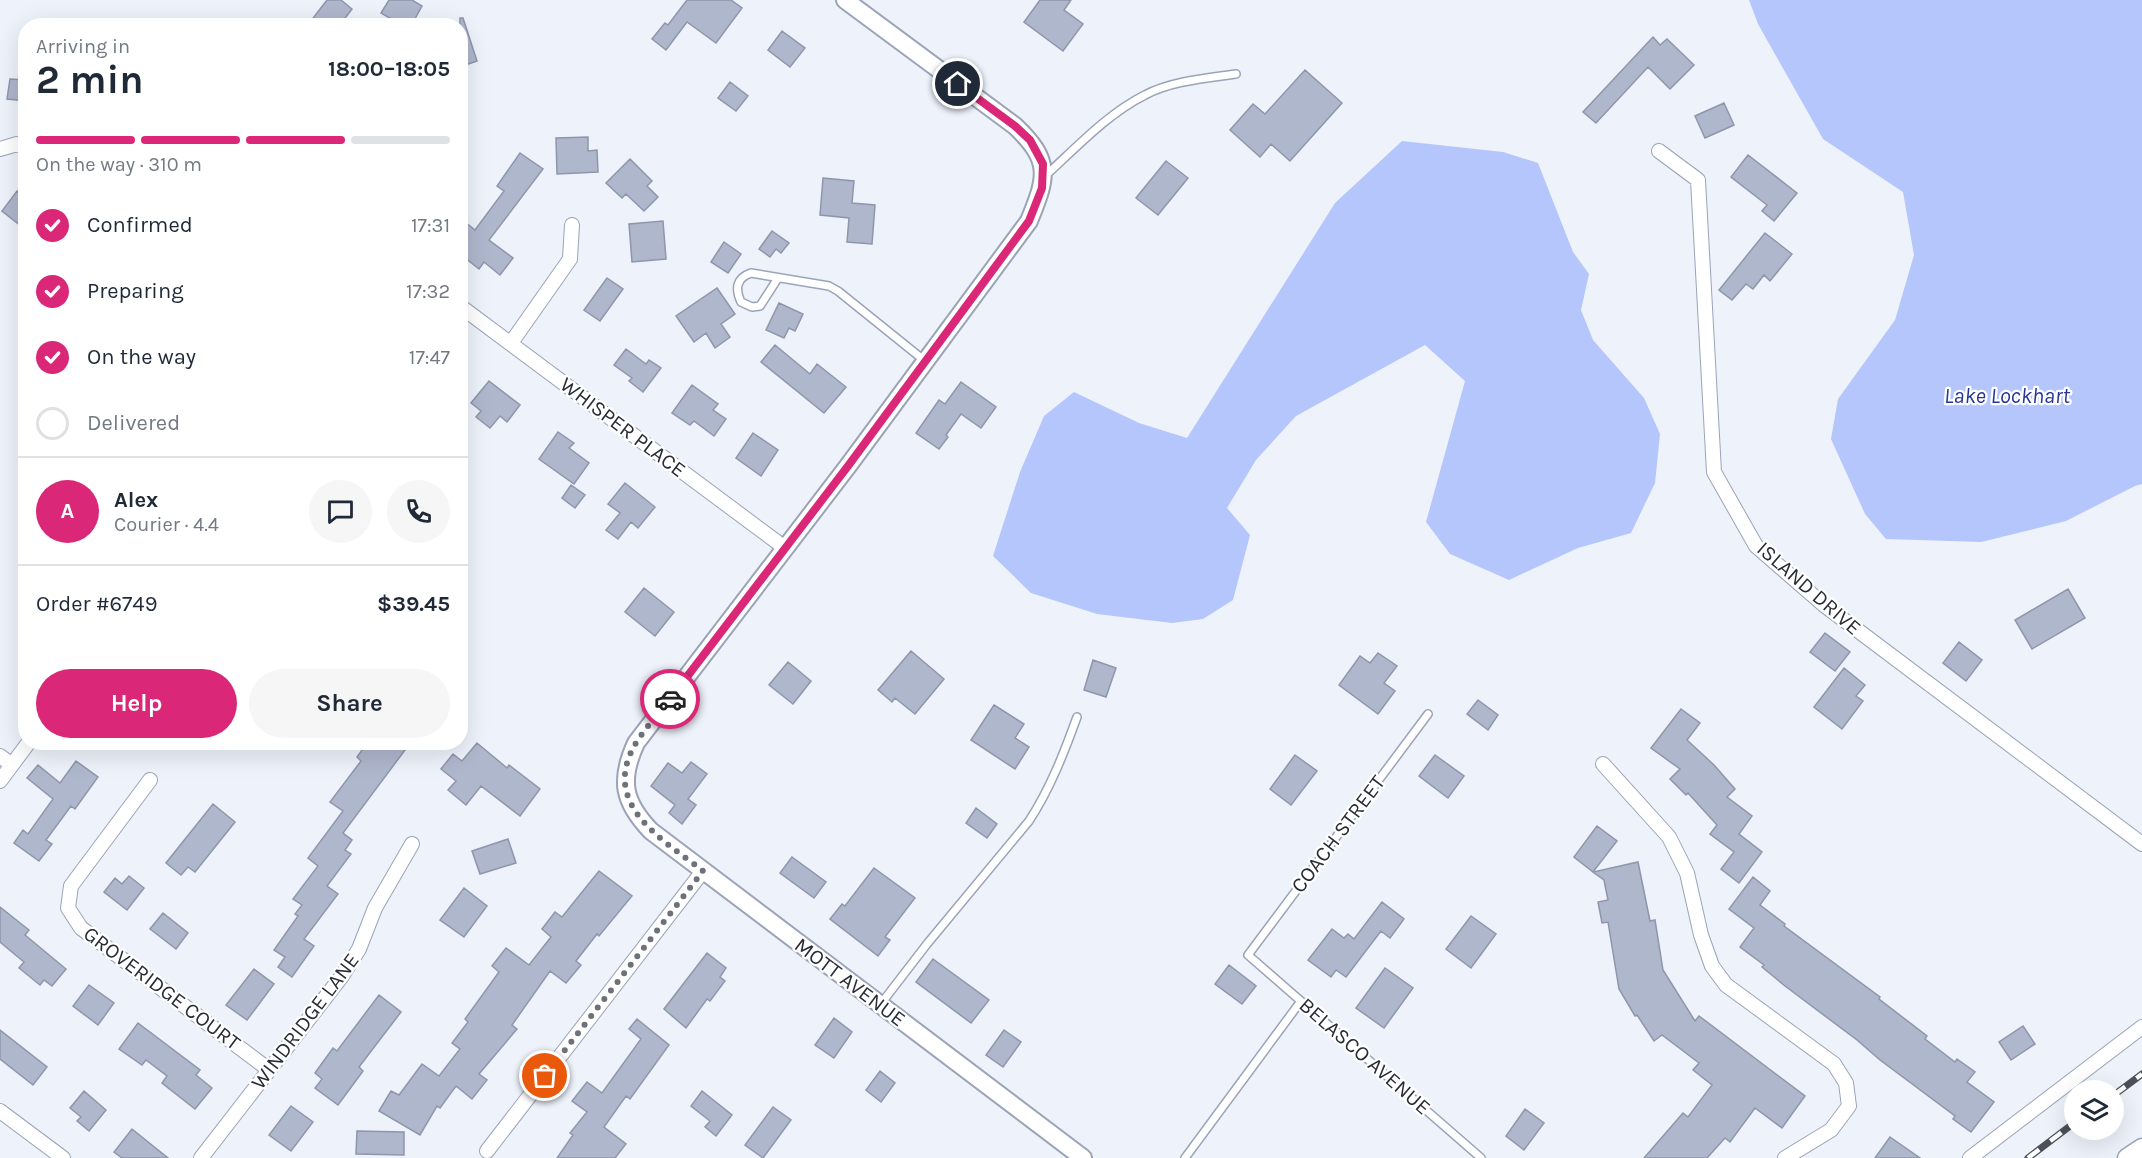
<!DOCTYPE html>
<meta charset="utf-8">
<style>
body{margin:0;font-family:Karla,sans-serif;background:#f6f6f7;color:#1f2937;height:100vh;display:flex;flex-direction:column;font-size:22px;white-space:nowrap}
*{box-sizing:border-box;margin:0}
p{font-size:20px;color:#747a83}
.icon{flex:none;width:33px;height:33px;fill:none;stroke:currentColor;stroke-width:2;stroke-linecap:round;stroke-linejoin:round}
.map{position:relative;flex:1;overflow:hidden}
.sheet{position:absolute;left:18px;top:18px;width:450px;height:732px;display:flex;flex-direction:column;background:#fff;border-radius:24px;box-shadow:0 6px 24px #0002}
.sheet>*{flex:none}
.buttons{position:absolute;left:2064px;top:1080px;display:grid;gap:12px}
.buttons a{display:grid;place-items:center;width:60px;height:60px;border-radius:50%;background:#fff;box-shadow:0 6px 24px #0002;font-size:30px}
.pin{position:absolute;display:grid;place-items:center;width:51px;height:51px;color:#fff;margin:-26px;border:3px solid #fff;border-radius:50%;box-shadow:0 2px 6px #0007}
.courier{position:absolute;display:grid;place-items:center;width:60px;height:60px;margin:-30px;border:4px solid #db2777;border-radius:50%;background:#fff;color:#222;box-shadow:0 2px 8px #0007}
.head em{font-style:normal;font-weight:700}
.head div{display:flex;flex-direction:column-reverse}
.head{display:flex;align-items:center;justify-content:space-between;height:102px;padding:0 18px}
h1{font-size:39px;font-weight:700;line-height:45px}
.bar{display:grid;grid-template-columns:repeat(4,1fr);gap:9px 6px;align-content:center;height:72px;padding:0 18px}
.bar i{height:8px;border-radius:4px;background:#e0e1e3}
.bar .current{background:#db2777}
.bar p{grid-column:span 4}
.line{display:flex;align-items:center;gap:15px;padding:0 18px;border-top:2px solid #e0e1e3}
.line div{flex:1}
.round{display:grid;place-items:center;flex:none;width:63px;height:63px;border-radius:32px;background:#f6f6f7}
ol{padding:0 18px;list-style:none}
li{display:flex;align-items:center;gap:18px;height:66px}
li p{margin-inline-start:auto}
li .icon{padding:6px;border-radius:50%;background:#db2777;color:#fff;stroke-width:4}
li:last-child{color:#747a83}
li i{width:33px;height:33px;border:3px solid #e0e1e3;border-radius:50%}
.primary-button{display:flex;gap:12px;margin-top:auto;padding:12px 18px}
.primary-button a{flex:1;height:69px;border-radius:36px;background:#db2777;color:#fff;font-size:24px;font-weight:700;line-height:69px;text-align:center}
.primary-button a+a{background:#f6f6f7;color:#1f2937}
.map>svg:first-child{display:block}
</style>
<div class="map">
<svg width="2142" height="1158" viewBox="0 0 2142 1158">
<rect width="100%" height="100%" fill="#eef2fb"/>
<!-- water -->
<path fill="#b4c6fb" d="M1749 0H2142V484L2135 486 2066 521 1981 542 1886 539 1865 514 1831 439 1838 399 1895 320 1914 255 1903 192 1823 139 1758 24Z
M1402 141 1503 152 1538 163 1573 252 1589 274 1581 310 1593 340 1644 398 1660 434 1655 483 1631 533 1578 548 1509 580 1450 554 1426 522 1465 381 1425 345 1296 416 1256 460 1227 508 1250 535 1233 600 1203 619 1172 623 1097 614 1031 593 993 556 1020 472 1044 416 1074 392 1139 423 1187 438 1335 203Z"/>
<!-- building -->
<path fill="#afb7cd" stroke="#8e96ab" stroke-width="1.5" d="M327 0H341L352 9 339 26H307Z
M389 0H412L422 6 411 26H403L381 13Z
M687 0H731L742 8 716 43 687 22 666 50 652 39 665 23 668 25Z
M1040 0H1071L1064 10 1083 24 1063 51 1024 22Z
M460 18H463L477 61 460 67Z
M782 31 805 48 790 67 768 50Z
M1653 37 1660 45 1667 39 1694 65 1670 89 1648 67 1596 123 1583 112Z
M1305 70 1342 103 1290 161 1271 144 1260 157 1230 130 1253 104 1265 114Z
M10 79 26 80V101L7 99Z
M730 82 748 96 736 111 718 98Z
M1724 103 1734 125 1705 138 1695 116Z
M588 137V151L597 150 598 172 557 174 556 138Z
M520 153 543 169 489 240 513 258 500 275 484 262 479 269 460 254V218L475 230 504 191 497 186Z
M1748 155 1797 193 1774 221 1762 211 1767 205 1731 177Z
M630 159 652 181 647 186 658 197 644 211 626 194 622 198 606 183Z
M1166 161 1188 178 1158 215 1136 198Z
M823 178 854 181 852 203 875 205 872 244 847 242 849 218 820 215Z
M17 191 26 198V230L2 211Z
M663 221 666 259 632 262 629 224Z
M772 231 789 243 781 253 776 249 770 257 759 249Z
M1765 233 1792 254 1770 281 1764 275 1753 289 1746 284 1732 300 1719 290Z
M724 242 741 254 728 273 711 262Z
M607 278 623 289 600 321 584 310Z
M717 288 735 314 721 324 730 337 715 348 706 333 694 342 676 316Z
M779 303 803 314 795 331 789 328 784 338 766 330Z
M775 345 810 374 817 364 846 387 824 413 761 362Z
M626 349 646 364 649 360 661 368 643 392 629 381 632 378 614 365Z
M489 381 520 405 507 422 500 416 490 428 476 417 481 411 471 403Z
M961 382 996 407 981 428 961 414 946 435 948 437 939 449 916 433 939 400 945 404Z
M692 385 718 404 713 410 726 419 714 436 694 421 690 425 672 413Z
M558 432 574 443 569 448 589 463 574 484 539 459Z
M753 433 778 450 761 476 736 458Z
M625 483 655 507 638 528 631 522 618 539 606 530 620 513 608 504Z
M571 485 585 495 575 508 562 498Z
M644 588 674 612 655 636 625 612Z
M2068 589 2085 618 2032 649 2015 620Z
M1825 633 1850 652 1835 671 1810 652Z
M1959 642 1982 660 1966 681 1943 663Z
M911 651 944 679 915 714 895 698 892 702 878 690Z
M1378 653 1397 666 1384 683 1395 691 1378 714 1339 685 1360 656 1370 663Z
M1093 660 1116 668 1106 697 1084 690Z
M788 662 811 681 793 704 769 685Z
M1844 668 1865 685 1856 696 1863 701 1842 729 1814 707Z
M1478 700 1498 715 1488 730 1467 714Z
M994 705 1024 724 1015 738 1029 747 1015 769 971 740Z
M1681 709 1700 723 1687 740 1714 765 1735 789 1727 797 1752 816 1739 834 1762 852 1739 883 1721 869 1734 852 1710 834 1717 825 1688 793 1686 795 1670 779 1680 769 1651 748Z
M368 742H411L343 833 352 840 345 850 351 854 327 886 338 894 304 939 314 946 292 977 278 967 285 957 274 950 298 916 295 914 302 905 293 899 318 866 308 858 343 811 330 802 361 761 357 757Z
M477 743 507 768 509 765 540 789 520 816 481 786 466 805 448 790 456 781 441 769 453 754 462 761Z
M1295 755 1317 771 1291 805 1270 789Z
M1435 755 1464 776 1448 798 1419 776Z
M76 761 98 777 75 809 71 806 46 840 52 844 39 861 14 843 23 830 28 834 53 799 27 778 38 765 60 783Z
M691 762 707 774 688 799 696 805 682 824 669 813 675 805 651 786 668 763 682 773Z
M213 804 235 822 195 872 188 867 181 875 166 863Z
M976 808 997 824 987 838 966 823Z
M1597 826 1617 841 1593 872 1574 857Z
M508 839 516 863 480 874 472 851Z
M792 857 826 882 814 898 780 873Z
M1638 862 1650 921 1655 920 1663 970 1695 1021 1699 1016 1805 1096 1782 1128 1755 1108 1730 1142 1725 1138 1707 1158H1644L1683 1113 1688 1117 1712 1085 1693 1070 1699 1063 1662 1035 1654 1041 1637 1015 1635 1016 1619 989 1608 922 1602 923 1598 902 1608 900 1604 880 1593 872Z
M874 868 915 898 885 937 890 940 878 956 830 919 842 904 845 906Z
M599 871 632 896 599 936 597 934 576 961 581 965 566 983 550 971 512 1025 517 1029 479 1074 487 1080 472 1099 456 1086 440 1108 437 1106 420 1135 379 1111 391 1091 399 1095 422 1064 439 1076 460 1049 452 1043 468 1022 465 1019 499 972 492 966 506 948 529 965 551 937 542 929 555 912 562 917Z
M129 876 144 888 127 910 104 892 115 878 122 884Z
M1753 877 1770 891 1760 905 1785 924 1784 926 1880 997 1879 999 1927 1036 1925 1039 1955 1062 1957 1059 1975 1072 1967 1082 1994 1102 1971 1132 1953 1119 1955 1116 1880 1060 1857 1040 1785 986 1762 967 1764 965 1740 947 1754 928 1729 909Z
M464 888 487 906 464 937 440 920Z
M1382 902 1404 919 1390 938 1381 931 1346 977 1336 970 1331 977 1308 960 1332 929 1344 938 1348 934 1354 939Z
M0 907 29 930 25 935 66 969 52 986 44 980 40 985 19 968 24 962 0 942Z
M163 913 188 933 176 949 150 929Z
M1471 916 1496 934 1471 968 1446 949Z
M707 953 726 968 720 977 725 981 710 1001 707 999 686 1028 664 1009Z
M933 959 989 1000 971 1023 916 982Z
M1229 965 1256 986 1242 1004 1215 984Z
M1385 968 1413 988 1384 1028 1356 1008Z
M254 969 274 984 247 1020 226 1005Z
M89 985 114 1003 98 1025 73 1006Z
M379 995 401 1012 359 1067 363 1071 338 1105 315 1088 322 1079 315 1073 333 1048 337 1051Z
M834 1018 852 1032 834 1058 815 1045Z
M637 1019 669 1045 630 1099 626 1096 604 1127 626 1144 615 1158H557L573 1135 570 1133 587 1112 572 1101 587 1082 602 1093 641 1039 629 1029Z
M138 1023 200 1070 196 1075 212 1088 195 1109 162 1083 167 1076 146 1060 142 1065 119 1049Z
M2023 1026 2035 1044 2011 1060 1999 1042Z
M0 1030 47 1067 33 1085 0 1059Z
M1004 1030 1021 1042 1003 1067 986 1055Z
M880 1071 895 1083 881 1102 866 1090Z
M84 1091 106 1110 89 1131 77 1121 81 1117 70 1108Z
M702 1091 732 1115 716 1136 705 1127 710 1121 691 1106Z
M291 1106 313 1122 291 1151 269 1135Z
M773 1107 791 1120 763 1158 745 1145Z
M1525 1109 1544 1123 1524 1150 1506 1136Z
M132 1129 168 1158H122L114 1152Z
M357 1131 404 1132V1155L356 1154Z
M1890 1137 1920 1158H1875Z"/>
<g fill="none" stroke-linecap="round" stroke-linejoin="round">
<!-- service casing -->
<g stroke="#9ba3b8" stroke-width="10">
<path id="service" d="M1044 177C1076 148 1107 114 1145 95 1171 81 1208 78 1236 74
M778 278 760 306 752 307 741 302C735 289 736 278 751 273L829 286 838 291 925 361
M1428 714 1248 955 1481 1158
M880 1005 927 944 1029 821C1050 789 1064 753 1077 717
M1185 1158 1301 1001"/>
</g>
<!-- minor casing -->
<g stroke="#9ba3b8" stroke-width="16">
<path id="minor" d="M0 149 17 144 26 146
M1659 151 1698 180 1714 472 1756 546 1824 605 2142 844
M460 306 785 548
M511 343 570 259 572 225
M0 756 12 765
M1603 764 1669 837 1687 873 1701 935 1712 966 1726 985 1834 1064 1846 1083 1849 1106 1831 1130 1785 1158
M150 780 71 886 68 908 81 928 268 1069
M0 781 29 742
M0 1111 63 1158
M487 1151 703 871
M201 1158 342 976 359 949 375 908 412 844
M1970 1158 2142 1027"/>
</g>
<!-- tertiary casing -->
<g stroke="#9ba3b8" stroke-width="20">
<path id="tertiary" d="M845 0 1015 126C1052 161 1047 177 1029 221L848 466 636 743C619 780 623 802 651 831L1083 1158"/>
</g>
<!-- secondary casing -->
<g stroke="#9ba3b8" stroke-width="21">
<path id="secondary" d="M2127 1158 2142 1148"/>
</g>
<!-- service -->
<use href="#service" stroke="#fff" stroke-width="7"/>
<!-- minor -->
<use href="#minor" stroke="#fff" stroke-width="14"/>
<!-- tertiary -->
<use href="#tertiary" stroke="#fff" stroke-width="16"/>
<!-- secondary -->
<use href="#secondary" stroke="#fff" stroke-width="18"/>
<!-- rail casing -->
<g stroke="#4d5059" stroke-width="7">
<path id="rail" d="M2114 1095 2142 1074
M2028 1158 2074 1123"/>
</g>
<!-- rail -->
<use href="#rail" stroke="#fff" stroke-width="4.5" stroke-dasharray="14" stroke-linecap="butt"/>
</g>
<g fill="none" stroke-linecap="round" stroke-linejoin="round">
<!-- done -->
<path stroke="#6e717a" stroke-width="6" stroke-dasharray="0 10.8" d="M545 1076 703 871C662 839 599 804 636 743 646 727 659 713 670 699"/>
<!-- route -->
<path stroke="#db2777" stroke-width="8" d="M670 699 848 466 1029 221 1042 188 1043 164 1030 140 1015 126 958 84"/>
</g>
<g text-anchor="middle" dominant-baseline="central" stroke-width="4.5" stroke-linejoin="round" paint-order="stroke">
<!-- street labels -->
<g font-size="21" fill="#292c35" stroke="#fff">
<text transform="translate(623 427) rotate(37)">WHISPER PLACE</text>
<text transform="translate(1809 588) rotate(41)">ISLAND DRIVE</text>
<text transform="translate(1338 834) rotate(-53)">COACH STREET</text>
<text transform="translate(850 982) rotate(37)">MOTT AVENUE</text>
<text transform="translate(162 988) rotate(37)">GROVERIDGE COURT</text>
<text transform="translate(305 1021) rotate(-53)">WINDRIDGE LANE</text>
<text transform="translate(1365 1056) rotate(41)">BELASCO AVENUE</text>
</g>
<!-- water labels -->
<g font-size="22" font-style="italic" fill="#253697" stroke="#fff">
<text x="2007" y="396">Lake Lockhart</text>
</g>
</g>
</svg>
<div class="buttons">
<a><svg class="icon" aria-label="layers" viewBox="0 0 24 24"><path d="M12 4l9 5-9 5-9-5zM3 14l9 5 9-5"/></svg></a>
</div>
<div class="pin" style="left:545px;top:1076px;background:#ea580c"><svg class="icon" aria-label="bag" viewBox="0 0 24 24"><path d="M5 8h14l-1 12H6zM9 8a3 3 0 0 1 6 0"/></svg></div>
<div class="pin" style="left:958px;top:84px;background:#1f2937"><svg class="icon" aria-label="home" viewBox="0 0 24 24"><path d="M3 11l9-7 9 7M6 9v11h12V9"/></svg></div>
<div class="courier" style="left:670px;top:699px"><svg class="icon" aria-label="car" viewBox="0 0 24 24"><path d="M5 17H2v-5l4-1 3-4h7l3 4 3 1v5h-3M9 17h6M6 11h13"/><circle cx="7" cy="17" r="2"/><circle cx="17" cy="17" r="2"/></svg></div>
<section class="sheet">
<div class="head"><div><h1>2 min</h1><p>Arriving in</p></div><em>18:00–18:05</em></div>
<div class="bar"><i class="current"></i><i class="current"></i><i class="current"></i><i></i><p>On the way · 310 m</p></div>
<ol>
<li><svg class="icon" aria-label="check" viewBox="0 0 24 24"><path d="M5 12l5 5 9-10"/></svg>Confirmed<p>17:31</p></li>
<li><svg class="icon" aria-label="check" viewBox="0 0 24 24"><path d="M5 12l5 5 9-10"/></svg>Preparing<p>17:32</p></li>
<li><svg class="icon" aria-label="check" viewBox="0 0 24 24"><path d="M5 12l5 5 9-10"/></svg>On the way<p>17:47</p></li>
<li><i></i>Delivered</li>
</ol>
<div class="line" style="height:108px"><b class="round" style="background:#db2777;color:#fff">A</b><div><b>Alex</b><p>Courier · 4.4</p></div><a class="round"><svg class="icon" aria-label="chat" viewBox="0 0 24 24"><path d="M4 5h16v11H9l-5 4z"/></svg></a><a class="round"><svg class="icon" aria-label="phone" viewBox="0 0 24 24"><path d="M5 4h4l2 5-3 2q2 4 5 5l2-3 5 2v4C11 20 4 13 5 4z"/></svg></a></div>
<div class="line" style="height:78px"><div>Order #6749</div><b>$39.45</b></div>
<div class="primary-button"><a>Help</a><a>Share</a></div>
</section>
</div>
